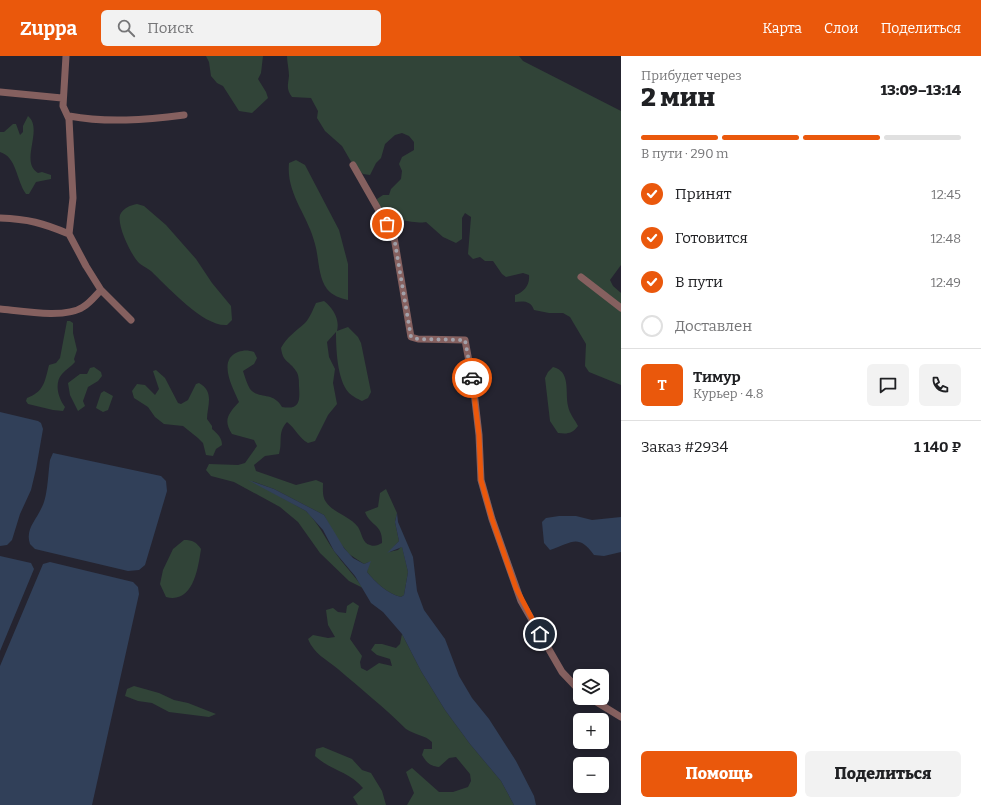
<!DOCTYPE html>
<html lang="ru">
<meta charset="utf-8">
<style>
body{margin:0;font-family:Bitter,serif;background:#f2f2f2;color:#202124;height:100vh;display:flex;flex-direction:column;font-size:15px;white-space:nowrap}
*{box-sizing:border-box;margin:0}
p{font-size:13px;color:#757577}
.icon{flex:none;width:22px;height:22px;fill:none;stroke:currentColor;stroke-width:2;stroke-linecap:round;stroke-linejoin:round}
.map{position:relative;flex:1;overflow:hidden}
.panel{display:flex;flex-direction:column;background:#fff;width:360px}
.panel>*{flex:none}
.fabs{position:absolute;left:573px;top:613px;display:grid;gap:8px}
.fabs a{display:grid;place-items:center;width:36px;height:36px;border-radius:6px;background:#fff;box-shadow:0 2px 10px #0003;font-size:20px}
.pin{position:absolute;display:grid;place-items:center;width:34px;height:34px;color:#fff;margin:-17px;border:2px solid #fff;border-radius:50%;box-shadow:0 1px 4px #0007}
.courier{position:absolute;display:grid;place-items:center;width:40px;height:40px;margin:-20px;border:3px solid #ea580c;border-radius:50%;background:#fff;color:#222;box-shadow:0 1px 5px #0007}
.head em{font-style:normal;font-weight:800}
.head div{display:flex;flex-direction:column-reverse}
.head{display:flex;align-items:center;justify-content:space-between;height:68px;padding:0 20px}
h1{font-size:26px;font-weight:800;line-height:30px}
.bar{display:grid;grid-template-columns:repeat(4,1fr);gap:6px 4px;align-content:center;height:48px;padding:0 20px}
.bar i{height:5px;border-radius:3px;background:#e0e0e0}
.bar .active{background:#ea580c}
.bar p{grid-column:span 4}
.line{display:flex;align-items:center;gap:10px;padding:0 20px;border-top:1px solid #e0e0e0}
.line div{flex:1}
.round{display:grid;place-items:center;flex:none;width:42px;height:42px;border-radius:6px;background:#f2f2f2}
ol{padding:0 20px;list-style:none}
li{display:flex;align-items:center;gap:12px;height:44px}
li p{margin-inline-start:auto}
li .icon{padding:4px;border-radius:50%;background:#ea580c;color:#fff;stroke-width:4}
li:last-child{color:#757577}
li i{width:22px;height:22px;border:2px solid #e0e0e0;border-radius:50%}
.action{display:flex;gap:8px;margin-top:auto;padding:8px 20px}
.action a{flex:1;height:46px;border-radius:6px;background:#ea580c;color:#fff;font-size:16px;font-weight:800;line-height:46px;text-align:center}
.action a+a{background:#f2f2f2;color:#202124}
header{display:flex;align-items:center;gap:24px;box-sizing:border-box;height:56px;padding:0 20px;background:#ea580c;color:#fff}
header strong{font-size:19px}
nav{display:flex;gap:22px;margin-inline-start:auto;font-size:14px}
.search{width:280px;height:36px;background:#f2f2f2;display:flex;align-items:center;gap:10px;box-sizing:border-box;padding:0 14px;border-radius:6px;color:#757577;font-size:15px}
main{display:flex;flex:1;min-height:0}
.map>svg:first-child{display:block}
</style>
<header>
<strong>Zuppa</strong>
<div class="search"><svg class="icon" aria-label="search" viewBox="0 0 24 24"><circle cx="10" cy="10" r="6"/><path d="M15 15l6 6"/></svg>Поиск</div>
<nav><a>Карта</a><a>Слои</a><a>Поделиться</a></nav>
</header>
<main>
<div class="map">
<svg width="621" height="749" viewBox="0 0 621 749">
<rect width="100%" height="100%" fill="#252430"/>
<!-- green -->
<path fill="#314438" d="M206 0H263L261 17 258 23 266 36 268 42 252 57 239 55 223 30 217 27 211 20 209 6Z
M287 0H519L523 5 621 55V209L610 224 613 230 621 237V329L589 316 585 310 586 288 570 261 563 257H549L534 254C531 245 524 245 515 246V239C524 236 530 229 529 219L523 217 506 221 502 218 493 205H485L480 201 473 203 468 198 471 161 465 157 462 162V183L456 187 443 181 426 166C419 168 389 163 384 157 380 153 378 148 377 143L383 139H389L391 133 401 123 402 115 399 108 402 101 414 94V86L409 80 402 77 395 79 385 88 381 102 376 107 370 119 363 118 353 109 342 90 325 75 317 62 318 55 311 42 292 41C286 33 288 29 289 20 289 14 287 6 287 0Z
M28 60C44 73 19 106 38 117L42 116 51 119V123L36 126 29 138H26C16 124 17 101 0 96V76H4L13 68H16L20 79 23 76V70Z
M296 104 305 109 339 174 348 208V244C340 242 333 240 327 233 318 221 319 202 315 188 308 159 286 138 289 107Z
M137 148 144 150 166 169 196 203 212 227 231 250 232 264 227 269C204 271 170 233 154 218 150 213 144 211 139 207 131 199 117 170 120 159 123 152 131 149 137 148Z
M324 245C333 252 340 263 337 275L348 271 358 281 361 287 371 336 368 342 362 345C358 343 352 340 349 337 337 324 336 292 336 276L327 286 329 301 335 313 333 327 337 348 328 359 315 385 308 387C299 382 295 372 287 366 277 377 283 385 279 398L265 400 254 409 256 415 296 429 316 424 323 427C323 433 322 441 326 446 333 457 350 460 358 471 362 477 362 487 370 489 375 491 378 489 382 487 383 468 370 470 365 456L378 451 380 437 386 433 397 457 395 466 399 485 389 496 398 494 402 490 408 516 404 539 401 541C388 538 375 526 367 516L369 506 364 508 349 498 337 483 324 459 274 433 252 425 306 455C319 468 324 480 334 495 343 508 354 519 363 532L349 525 320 497 298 466 280 451 234 426 211 420 206 414 209 408 238 409 245 407 257 390 254 384 232 378C223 364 228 358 239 346 233 332 217 304 238 296 244 294 248 294 254 296L257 302 254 308 243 315C245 321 247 328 250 333 259 344 273 335 282 351 300 354 300 345 299 330 299 325 299 319 296 315 289 304 283 307 281 292 287 281 296 275 305 267 310 262 313 253 316 247Z
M67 265H70L73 267V277L77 294 74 303 75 306C71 311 66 313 62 318 54 327 58 342 65 351L63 355 53 354 28 348 26 345 27 342C44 336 45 325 49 309L56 307 60 302Z
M94 311 101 316 102 320 98 325 88 331 83 345 85 350 78 355 70 339 68 327 80 318H87L90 312Z
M553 311C571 315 565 336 568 350 569 357 575 364 578 370 572 378 567 378 558 377L550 365 545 322 548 316Z
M156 314 165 322 178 347 181 348 188 344 196 328 199 327C215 336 207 350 207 363L212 370V373C218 378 222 382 222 389L216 393 213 400 206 399 203 387 198 382 183 370 164 368 155 361 148 351 134 342 132 335 137 328 145 329 155 339 159 333 153 315Z
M104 335 113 340 108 354 103 356 96 352 101 337Z
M184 484C193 484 196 486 201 493 198 513 193 548 166 541L160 528 163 514 173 493Z
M353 546 359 550 350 583 362 600 360 606 361 612 367 615 379 607 392 610 390 603 377 599 371 594 375 588H382L396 592 400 588 402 578 421 615 445 654 470 688 501 725 514 749H407L414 737 406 716 412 712 439 736H453L468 731 471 725 470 718 456 701 449 702 439 711C430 710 427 707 422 699L424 693H432V686C425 679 415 679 406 673 385 652 361 633 338 613 326 603 314 598 308 583L313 579 328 582 335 581 328 569 326 554 333 552 338 556 346 557 347 550Z
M134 630 159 637 174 644 188 647 216 658 209 661 169 656 152 647 138 645 125 640 127 633Z
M323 691 352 703 362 714 371 717 382 735 386 749H358L353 741 363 732C350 716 330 714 315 700L316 693Z"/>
<!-- water -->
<path fill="#314059" d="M0 356 38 365 41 367 43 373 36 413 31 434 20 458 12 484 7 489 0 490Z
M53 397 161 420 166 425 167 435 145 509 139 514 128 515 35 493 30 488C25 474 36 464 41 453 48 442 48 417 50 404Z
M248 424 274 433 324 459 344 492 353 502 364 508 371 505 367 516C375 526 388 538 401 541L404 539 408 516 402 491 387 497 399 485 395 466 397 457 398 466 413 501 417 535 424 554 445 583 459 620 472 642 489 663 516 705 534 740 536 749H514L501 725 470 688 445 654 421 615 402 578 383 556 371 547 355 520 334 495 323 474 306 455Z
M559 460H576L592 464 621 461V496L604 500 594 499C578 477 572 487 550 494L544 487 542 466 546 462Z
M0 500 31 507 34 513 0 595Z
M50 506 133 526 138 531 139 538 92 749H0V610L43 508Z"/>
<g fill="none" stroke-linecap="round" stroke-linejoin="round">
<!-- street -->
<path stroke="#85605f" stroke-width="7" d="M66 0 63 50 69 63 73 142 69 178 86 210 101 234 131 264
M0 36 62 42
M69 60C107 67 145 64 184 59
M353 109 394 181 411 281 418 283 465 284 473 327 479 379 481 424 492 463 521 545 562 616 580 635
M0 162C28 163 43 167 69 178
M581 221 621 252
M0 253C21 255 66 263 83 251 90 247 96 239 101 234
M590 642 621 661"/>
</g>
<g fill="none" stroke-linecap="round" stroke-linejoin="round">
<!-- done -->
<path stroke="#a2a1aa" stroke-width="4" stroke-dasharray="0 7.2" d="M387 168 394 181 411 281 418 283 465 284 472 322"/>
<!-- route -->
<path stroke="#ea580c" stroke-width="5" d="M472 322 479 379 481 424 492 463 516 532 540 578"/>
</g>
</svg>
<div class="fabs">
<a><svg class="icon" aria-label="layers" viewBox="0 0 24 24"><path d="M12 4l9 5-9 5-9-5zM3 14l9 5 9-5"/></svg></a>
<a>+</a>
<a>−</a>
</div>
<div class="pin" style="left:387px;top:168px;background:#ea580c"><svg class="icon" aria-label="bag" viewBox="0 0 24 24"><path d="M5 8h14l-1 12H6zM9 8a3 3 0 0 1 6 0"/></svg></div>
<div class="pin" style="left:540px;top:578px;background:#1f2937"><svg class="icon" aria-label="home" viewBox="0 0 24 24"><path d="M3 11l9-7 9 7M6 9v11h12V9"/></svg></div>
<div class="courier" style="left:472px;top:322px"><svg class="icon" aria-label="car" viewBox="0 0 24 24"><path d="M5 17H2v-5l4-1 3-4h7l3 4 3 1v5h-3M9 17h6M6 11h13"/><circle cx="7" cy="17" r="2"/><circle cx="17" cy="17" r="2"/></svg></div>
</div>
<section class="panel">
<div class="head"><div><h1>2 мин</h1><p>Прибудет через</p></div><em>13:09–13:14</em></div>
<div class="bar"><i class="active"></i><i class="active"></i><i class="active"></i><i></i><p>В пути · 290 m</p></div>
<ol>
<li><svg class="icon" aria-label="check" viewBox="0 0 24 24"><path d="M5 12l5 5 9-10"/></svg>Принят<p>12:45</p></li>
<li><svg class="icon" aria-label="check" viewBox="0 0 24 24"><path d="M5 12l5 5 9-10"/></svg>Готовится<p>12:48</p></li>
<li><svg class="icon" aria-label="check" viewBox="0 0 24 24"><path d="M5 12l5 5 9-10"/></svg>В пути<p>12:49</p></li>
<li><i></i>Доставлен</li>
</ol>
<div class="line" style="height:72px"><b class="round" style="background:#ea580c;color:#fff">Т</b><div><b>Тимур</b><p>Курьер · 4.8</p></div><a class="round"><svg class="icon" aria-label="chat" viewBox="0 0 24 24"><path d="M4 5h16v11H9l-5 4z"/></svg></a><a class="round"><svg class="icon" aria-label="phone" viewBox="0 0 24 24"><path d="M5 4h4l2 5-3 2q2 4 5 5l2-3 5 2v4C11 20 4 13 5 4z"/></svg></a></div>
<div class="line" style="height:52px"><div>Заказ #2934</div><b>1 140 ₽</b></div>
<div class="action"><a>Помощь</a><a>Поделиться</a></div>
</section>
</main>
